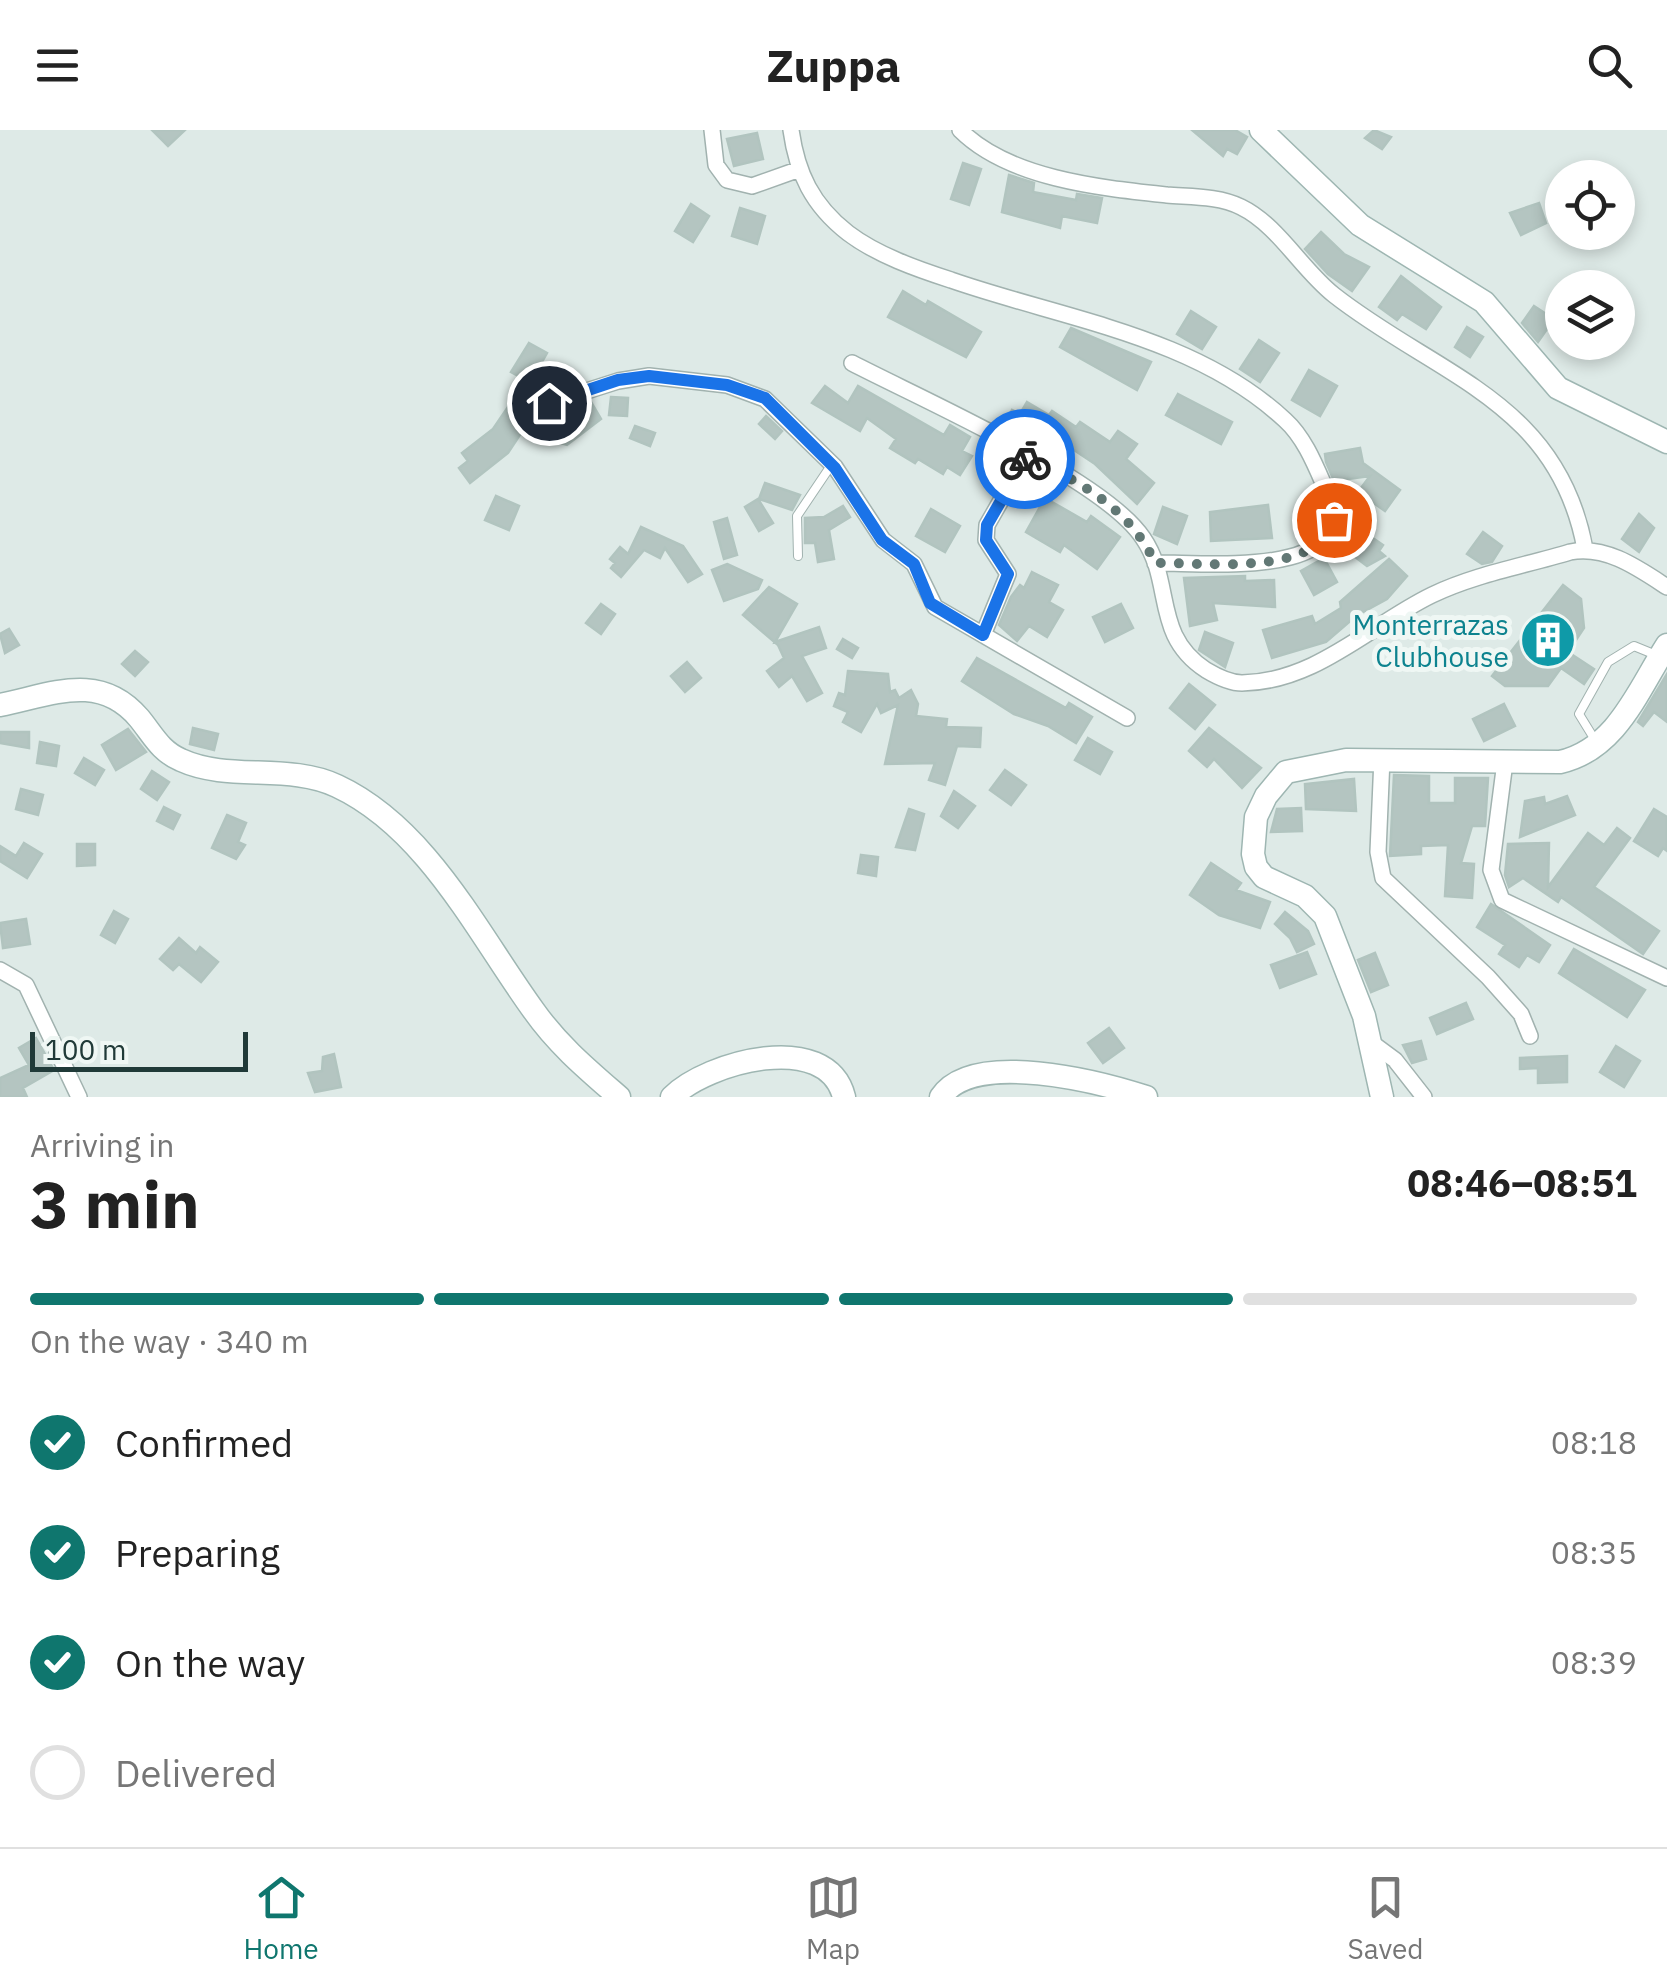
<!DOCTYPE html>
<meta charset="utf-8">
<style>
body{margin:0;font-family:"IBM Plex Sans",sans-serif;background:#f2f2f2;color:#222;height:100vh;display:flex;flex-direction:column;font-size:38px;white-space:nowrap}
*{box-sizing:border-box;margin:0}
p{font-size:32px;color:#767676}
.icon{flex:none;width:55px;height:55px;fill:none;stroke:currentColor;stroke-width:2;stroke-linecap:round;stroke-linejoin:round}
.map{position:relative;height:967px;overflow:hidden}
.sheet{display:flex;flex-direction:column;background:#fff;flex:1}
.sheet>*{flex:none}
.buttons{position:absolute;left:1545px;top:30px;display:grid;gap:20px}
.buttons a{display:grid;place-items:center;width:90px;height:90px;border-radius:50%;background:#fff;box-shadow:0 5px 15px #0003;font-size:50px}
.scale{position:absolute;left:30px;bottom:25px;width:218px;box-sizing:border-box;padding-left:10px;border:5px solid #203a38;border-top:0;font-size:28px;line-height:35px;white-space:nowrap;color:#203a38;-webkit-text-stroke:8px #eff7f4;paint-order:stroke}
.pin{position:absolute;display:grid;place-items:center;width:85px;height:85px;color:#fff;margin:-42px;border:5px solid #fff;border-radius:50%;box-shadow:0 2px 10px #0007}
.courier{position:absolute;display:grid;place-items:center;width:100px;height:100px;margin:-50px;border:8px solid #1a73e8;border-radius:50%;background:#fff;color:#222;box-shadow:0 2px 12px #0007}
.overview em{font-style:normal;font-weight:700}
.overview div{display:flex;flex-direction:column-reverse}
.overview{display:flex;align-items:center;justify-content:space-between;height:170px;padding:0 30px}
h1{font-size:65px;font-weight:700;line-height:75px}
.bar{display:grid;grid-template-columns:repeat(4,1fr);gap:15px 10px;align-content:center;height:120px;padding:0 30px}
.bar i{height:12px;border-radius:8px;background:#e0e0e0}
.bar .selected{background:#0f766e}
.bar p{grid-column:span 4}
ol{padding:0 30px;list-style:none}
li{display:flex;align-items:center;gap:30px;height:110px}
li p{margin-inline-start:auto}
li .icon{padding:10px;border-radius:50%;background:#0f766e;color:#fff;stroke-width:4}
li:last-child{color:#767676}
li i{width:55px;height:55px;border:5px solid #e0e0e0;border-radius:50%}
header{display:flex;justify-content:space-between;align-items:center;height:130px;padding:0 30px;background:#fff;font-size:45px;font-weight:700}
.menu{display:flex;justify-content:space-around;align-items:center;height:140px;border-top:2px solid #e0e0e0;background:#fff;font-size:28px;color:#767676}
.menu a{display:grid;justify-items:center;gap:5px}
.menu .selected{color:#0f766e}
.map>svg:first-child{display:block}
</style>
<header><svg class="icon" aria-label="menu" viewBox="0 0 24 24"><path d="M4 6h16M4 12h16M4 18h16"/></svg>Zuppa<svg class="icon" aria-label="search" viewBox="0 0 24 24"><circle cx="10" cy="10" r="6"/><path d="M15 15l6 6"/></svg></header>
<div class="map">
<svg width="1667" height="967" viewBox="0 0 1667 967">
<rect width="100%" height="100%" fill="#deeae7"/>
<!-- building -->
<path fill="#b4c5c1" stroke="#b1c4bf" stroke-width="2.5" d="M152 0H185L168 16Z
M1192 0H1235L1247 7 1237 24 1227 19 1223 26Z
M1374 0 1391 7 1382 19 1365 8Z
M757 3 763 29 734 36 727 9Z
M963 33 981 39 969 75 951 69Z
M1009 45 1034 53 1033 62 1076 70 1077 64 1102 68 1097 93 1062 86 1060 98 1002 82Z
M1539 73 1546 93 1521 105 1510 83Z
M691 74 709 86 693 112 675 101Z
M740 78 765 86 757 114 732 106Z
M1321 102 1344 124 1369 137 1352 161 1328 144 1305 119Z
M1401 146 1441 177 1426 199 1402 184 1397 190 1379 177Z
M903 161 926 175 928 171 981 202 966 227 888 187Z
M1534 176 1554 189 1538 212 1522 193Z
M1191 181 1216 197 1202 219 1177 204Z
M1467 197 1483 207 1470 227 1455 217Z
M1071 198 1151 232 1137 260 1060 217Z
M1259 210 1279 223 1260 252 1240 239Z
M529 213 547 223 538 239 530 234 522 248 511 242Z
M1309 240 1337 256 1320 286 1292 270Z
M825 256 848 273 858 256 944 305 950 295 970 307 962 321 972 326 960 345 947 337 943 344 918 329 915 333 890 318 896 309 867 288 860 301 812 273Z
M1178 264 1232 292 1221 314 1166 285Z
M611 267 628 268 627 286 609 285Z
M591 272 601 289 567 315 553 311 544 297Z
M1027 272 1049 285 1052 281 1076 297 1080 292 1110 312 1118 301 1137 314 1126 329 1154 353 1137 374 1095 334 1062 312 1059 316 1027 295 1021 304 1004 295 1012 280 1020 284Z
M510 274 531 288 508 323 470 353 459 338 468 331 462 323 493 299Z
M766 286 782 301 775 309 759 294Z
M635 296 655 303 650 316 630 308Z
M1360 318 1363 333 1400 360 1385 381 1358 362 1370 346 1334 351 1326 332 1325 324Z
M765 353 800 365 792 380 759 369Z
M496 366 519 376 509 400 485 390Z
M1045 368 1087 392 1091 386 1120 407 1097 439 1064 415 1060 422 1026 402Z
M758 369 773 393 759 401 745 377Z
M1268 375 1272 408 1211 411 1210 382Z
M843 376 850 387 829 400 834 429 818 432 815 413H805V388L824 387Z
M1163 377 1187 386 1177 414 1154 404Z
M931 379 960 396 945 422 916 406Z
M1639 384 1654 398 1639 422 1622 409Z
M727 388 737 425 724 429 714 392Z
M641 397 683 416 702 444 688 452 665 418 660 428 644 420 621 447 611 438 615 433 610 429 620 417 628 424Z
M1357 397 1383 415 1379 421 1385 426 1367 436 1342 417Z
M1483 402 1502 416 1492 432 1482 434 1467 424Z
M1324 428 1337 452 1314 465 1301 441Z
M1389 429 1407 446 1387 469 1356 486 1326 512 1272 528 1263 500 1312 486 1315 494 1341 478 1340 472Z
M727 434 762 450 758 459 724 471 712 440Z
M1032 442 1058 455 1049 472 1063 480 1047 507 1029 496 1017 511 999 495 1011 467 1020 455 1024 458Z
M1245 446V451L1274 450 1275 477 1213 473 1217 490 1190 496 1184 448Z
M1563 455 1581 469 1584 498 1568 522 1594 539 1584 554 1561 538 1548 556H1505L1492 546Z
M769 457 797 474 775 512 819 497 826 518 802 526 822 563 807 571 792 546 779 557 767 541 784 528 778 515 743 485Z
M601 474 615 484 601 504 586 493Z
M1121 474 1133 498 1105 512 1093 487Z
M9 499 19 515 5 523 0 504Z
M1205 502 1233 513 1225 537 1199 520Z
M843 509 858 518 852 528 837 519Z
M135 521 148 532 135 546 122 534Z
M977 528 1066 578 1069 573 1092 587 1076 613 1048 596 1014 584 962 551Z
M687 532 701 548 685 562 671 546Z
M848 541 888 544 890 562 895 560 899 568 911 560 918 574 916 586 947 589 946 597 981 598 980 617 957 616 945 655 929 650 935 633 885 634 898 575 881 583 877 574 861 602 843 592 848 582 834 576 839 563 845 565Z
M1667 544V592L1654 582 1643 596 1638 592Z
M1189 554 1215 575 1195 599 1170 578Z
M1504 574 1515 596 1484 611 1473 589Z
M193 598 218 604 214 620 190 614Z
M1209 598 1261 638 1242 658 1214 629 1207 637 1189 621Z
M128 599 146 622 116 640 102 615Z
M0 602H29V618L0 613Z
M1088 608 1112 622 1100 644 1075 630Z
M40 612 59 616 56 636 37 633Z
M84 628 104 640 95 655 75 643Z
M1005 640 1026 655 1011 675 990 660Z
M152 641 169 652 157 670 141 659Z
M1394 645 1429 646V673H1455V648H1488L1485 696H1472L1461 733 1474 734 1472 768 1445 766 1448 715 1421 716V724L1390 726Z
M1354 649 1356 681 1306 679 1305 654Z
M21 659 43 665 38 685 16 679Z
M954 661 975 676 958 698 941 686Z
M1567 666 1575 685 1520 707 1525 671 1544 667 1545 674Z
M164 677 180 685 173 699 157 691Z
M1301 678 1302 701 1271 702 1277 679Z
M909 679 924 684 915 720 896 717Z
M1654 679 1667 687V721L1663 718 1658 726 1634 711Z
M227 685 246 693 238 712 245 715 236 729 212 718Z
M1617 698 1630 708 1594 757 1659 801 1643 824 1561 767 1558 772 1523 748 1509 757 1505 745 1508 714 1549 713 1548 757 1588 703 1604 715Z
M24 713 42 724 27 748 0 731V716L16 726Z
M77 714H95V735L77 736Z
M861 725 878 727 876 746 858 743Z
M1211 733 1241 753 1236 760 1270 772 1260 798 1219 785 1190 765Z
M1491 774 1550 815 1539 832 1527 825 1519 837 1499 824 1505 815 1477 797Z
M114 781 128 789 115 813 101 805Z
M1285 782 1308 801 1314 814 1297 822 1290 808 1275 794Z
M26 789 30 814 3 818 0 793Z
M179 808 196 823 200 817 218 832 201 852 179 834 173 840 160 829Z
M1574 819 1645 860 1627 887 1559 843Z
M1307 822 1316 844 1280 858 1271 835Z
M1375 823 1388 855 1371 862 1358 830Z
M1466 873 1473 889 1437 904 1430 888Z
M1109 898 1124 918 1103 933 1088 913Z
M36 908 54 940 23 958 27 967H0V948L29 935 19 918Z
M1421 911 1426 929 1412 933 1403 915Z
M1616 916 1640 931 1624 957 1600 942Z
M334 924 341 957 315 962 308 943 322 941 323 927Z
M1567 926V952L1538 953V938L1520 939V928Z"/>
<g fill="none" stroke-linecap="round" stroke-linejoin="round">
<!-- lane casing -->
<g stroke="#a1b2af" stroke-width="10">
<path id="lane" d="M798 426 797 386 832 334
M1595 610 1579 584 1608 532 1634 516 1656 525"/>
</g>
<!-- street casing -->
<g stroke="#a1b2af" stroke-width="18">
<path id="street" d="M712 0 716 35 727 50 752 56 797 40
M791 0C797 43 812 75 848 103 877 125 917 139 951 150 1063 189 1195 206 1285 290 1305 308 1316 337 1327 362 1364 451 1204 432 1155 433
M960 0C1009 49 1101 58 1167 65 1191 67 1219 66 1241 77 1278 95 1302 140 1334 165 1437 246 1558 271 1585 419
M852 233C921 269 1104 349 1143 408 1174 453 1152 505 1206 540 1216 546 1229 553 1242 553 1316 552 1370 495 1432 465 1476 444 1524 436 1570 422 1606 415 1638 438 1667 457
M549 273 618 251 649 246 727 255 765 269 835 337 883 410 914 434 935 477 1127 588
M983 505 1008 444 986 410 987 395 1027 325
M1382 628 1378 722 1383 748 1488 847 1521 884 1530 906
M1505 632 1491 740 1502 770 1667 848
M0 840 26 855 79 967
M1372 913 1395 930 1424 967"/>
</g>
<!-- secondary casing -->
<g stroke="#9eb6b2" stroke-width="25">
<path id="secondary" d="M1261 0 1360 95 1484 172 1558 258 1667 312
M0 575C51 565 99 541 139 588 153 605 160 621 181 630 229 652 289 633 337 656 427 698 478 804 534 881 558 915 588 940 619 967
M672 967C707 932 827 899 844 967
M941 967C973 919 1100 952 1146 967
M1382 967 1364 886 1325 786 1305 766 1264 747 1256 737 1253 724 1256 687 1266 666 1286 642 1346 630 1560 632C1617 619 1638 560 1667 515"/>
</g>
<!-- lane -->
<use href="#lane" stroke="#fff" stroke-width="8"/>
<!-- street -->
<use href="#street" stroke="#fff" stroke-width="15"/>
<!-- secondary -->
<use href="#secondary" stroke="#fff" stroke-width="22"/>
</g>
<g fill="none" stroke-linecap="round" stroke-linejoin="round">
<!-- done -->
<path stroke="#627875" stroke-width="10" stroke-dasharray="0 18" d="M1025 329 1027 326C1079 352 1130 378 1155 433 1202 432 1319 448 1334 390"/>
<!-- route -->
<path stroke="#1a73e8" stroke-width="12" d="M549 273 618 250 649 246 727 255 765 268 835 338 882 410 914 434 930 473 983 505 1008 444 986 410 987 395 1025 329"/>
</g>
<!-- icons -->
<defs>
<g id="building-disc" transform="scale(2.875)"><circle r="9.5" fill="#0f9aa8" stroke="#eff7f4"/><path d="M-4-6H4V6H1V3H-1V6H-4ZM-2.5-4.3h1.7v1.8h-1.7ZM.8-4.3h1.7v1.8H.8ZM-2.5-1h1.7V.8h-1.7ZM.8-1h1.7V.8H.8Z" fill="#fff"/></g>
</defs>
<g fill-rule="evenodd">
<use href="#building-disc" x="1548" y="510"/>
</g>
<g text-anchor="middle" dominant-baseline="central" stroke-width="10" stroke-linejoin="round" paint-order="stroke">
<!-- culture labels -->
<g font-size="28" fill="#0d838f" stroke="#eff7f4" text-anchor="end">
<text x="1509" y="494">Monterrazas<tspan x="1509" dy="32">Clubhouse</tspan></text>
</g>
</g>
</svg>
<div class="buttons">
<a><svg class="icon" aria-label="locate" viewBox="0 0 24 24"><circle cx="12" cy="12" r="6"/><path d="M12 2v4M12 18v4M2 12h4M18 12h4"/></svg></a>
<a><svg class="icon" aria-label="layers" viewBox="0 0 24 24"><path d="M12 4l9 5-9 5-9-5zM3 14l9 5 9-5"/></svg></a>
</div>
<div class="scale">100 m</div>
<div class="pin" style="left:1334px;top:390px;background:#ea580c"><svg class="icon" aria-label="bag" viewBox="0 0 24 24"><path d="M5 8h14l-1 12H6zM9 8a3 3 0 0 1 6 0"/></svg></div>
<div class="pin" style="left:549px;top:273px;background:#1f2937"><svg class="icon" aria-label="home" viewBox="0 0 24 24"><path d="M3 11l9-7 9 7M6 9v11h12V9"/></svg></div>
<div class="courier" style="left:1025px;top:329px"><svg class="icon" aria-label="bike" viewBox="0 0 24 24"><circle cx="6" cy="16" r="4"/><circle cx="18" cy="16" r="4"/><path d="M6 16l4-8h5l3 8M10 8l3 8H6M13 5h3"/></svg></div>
</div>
<section class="sheet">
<div class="overview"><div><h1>3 min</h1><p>Arriving in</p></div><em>08:46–08:51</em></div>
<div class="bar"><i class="selected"></i><i class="selected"></i><i class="selected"></i><i></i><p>On the way · 340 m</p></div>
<ol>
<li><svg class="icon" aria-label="check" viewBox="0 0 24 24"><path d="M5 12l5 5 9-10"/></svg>Confirmed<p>08:18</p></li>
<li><svg class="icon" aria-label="check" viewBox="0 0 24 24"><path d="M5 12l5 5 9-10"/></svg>Preparing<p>08:35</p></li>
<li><svg class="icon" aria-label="check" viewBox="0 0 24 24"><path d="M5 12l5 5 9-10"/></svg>On the way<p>08:39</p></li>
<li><i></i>Delivered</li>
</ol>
</section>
<nav class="menu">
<a class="selected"><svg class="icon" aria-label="home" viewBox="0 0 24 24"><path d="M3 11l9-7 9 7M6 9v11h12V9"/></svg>Home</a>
<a><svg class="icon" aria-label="map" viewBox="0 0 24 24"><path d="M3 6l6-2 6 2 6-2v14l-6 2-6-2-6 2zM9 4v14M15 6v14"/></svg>Map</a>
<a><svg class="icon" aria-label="saved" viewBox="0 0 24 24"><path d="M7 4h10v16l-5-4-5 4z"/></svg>Saved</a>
</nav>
